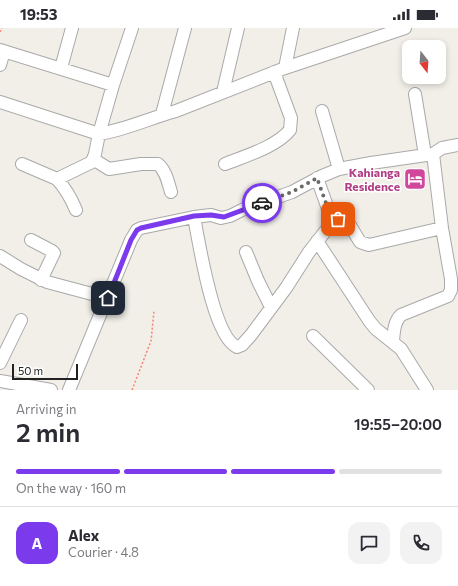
<!DOCTYPE html>
<meta charset="utf-8">
<style>
body{margin:0;font-family:Commissioner,sans-serif;background:#f2f2f3;color:#2b2b33;height:100vh;display:flex;flex-direction:column;font-size:15px;white-space:nowrap}
*{box-sizing:border-box;margin:0}
p{font-size:13px;color:#7c7c81}
.icon{flex:none;width:22px;height:22px;fill:none;stroke:currentColor;stroke-width:2;stroke-linecap:round;stroke-linejoin:round}
.map{position:relative;height:362px;overflow:hidden}
.panel{display:flex;flex-direction:column;background:#fff;flex:1}
.panel>*{flex:none}
.needle{width:26px;rotate:163deg}
.tools{position:absolute;left:402px;top:12px;display:grid;gap:8px}
.tools a{display:grid;place-items:center;width:44px;height:44px;border-radius:8px;background:#fff;box-shadow:0 2px 6px #0003;font-size:20px}
.scale{position:absolute;left:12px;bottom:10px;width:66px;box-sizing:border-box;padding-left:4px;border:2px solid #222;border-top:0;font-size:11px;line-height:14px;white-space:nowrap;color:#222;-webkit-text-stroke:3px #fff;paint-order:stroke}
.pin{position:absolute;display:grid;place-items:center;width:34px;height:34px;color:#fff;margin:-17px;border-radius:8px;box-shadow:0 2px 6px #0006}
.courier{position:absolute;display:grid;place-items:center;width:40px;height:40px;margin:-20px;border:3px solid #7c3aed;border-radius:50%;background:#fff;color:#222;box-shadow:0 1px 5px #0007}
.overview em{font-style:normal;font-weight:600}
.overview div{display:flex;flex-direction:column-reverse}
.overview{display:flex;align-items:center;justify-content:space-between;height:68px;padding:0 16px}
h1{font-size:26px;font-weight:600;line-height:30px}
.bar{display:grid;grid-template-columns:repeat(4,1fr);gap:6px 4px;align-content:center;height:48px;padding:0 16px}
.bar i{height:5px;border-radius:3px;background:#e1e1e2}
.bar .on{background:#7c3aed}
.bar p{grid-column:span 4}
.line{display:flex;align-items:center;gap:10px;padding:0 16px;border-top:1px solid #e1e1e2}
.line div{flex:1}
.round{display:grid;place-items:center;flex:none;width:42px;height:42px;border-radius:12px;background:#f2f2f3}
.status{display:flex;justify-content:space-between;align-items:center;height:28px;padding:0 20px;background:#fff;direction:ltr}
.status svg{height:11px;fill:currentColor}
.map>svg:first-child{display:block}
</style>
<div class="status"><b>19:53</b><svg viewBox="0 0 49 12"><path d="M0 12V9h3v3zM5 12V6h3v6zM10 12V3h3v9zM15 12V0h3v12zM26 1h20v11H26zM47 4h2v5h-2z"/></svg></div>
<div class="map">
<svg width="458" height="362" viewBox="0 0 458 362">
<rect width="100%" height="100%" fill="#f2efe9"/>
<g fill="none" stroke-linecap="round" stroke-linejoin="round">
<!-- minor casing -->
<g stroke="#a9a9a9" stroke-width="14">
<path id="minor" d="M0 22 113 57
M0 37 4 23
M61 40 72 0
M285 40 293 0
M223 64 238 0
M415 66 425 127
M0 74 99 106C125 102 150 90 176 83L285 40 405 0
M322 83 339 141
M162 86 185 0
M93 131 109 141 141 136H158C166 143 168 154 171 164
M22 136 57 151 92 134 95 126 99 106 113 57 132 0
M225 136C245 128 276 119 290 102L291 90 274 44
M57 151C66 161 71 170 76 182
M194 189C199 214 213 309 237 319L242 317 251 307 286 260 309 224 327 201 330 191 327 178 317 150
M330 191 348 194 360 214 369 217 442 200
M31 212 52 223 54 225 41 252
M317 213 370 294 376 301 401 321 427 362
M246 224 258 253 271 279
M0 228 21 241 47 254 107 270
M313 308 368 362
M393 313C394 303 394 294 401 287L448 268 451 262V251L442 200 433 126
M0 335 21 292
M0 353 51 362
M69 362 131 212 137 202 141 200 194 189 211 187 221 190 230 188 242 182 292 164 322 148 339 141 371 135 433 126 442 120 458 117"/>
</g>
<!-- path -->
<path stroke="#fa8072" stroke-width="1.5" stroke-dasharray="2 2" stroke-linecap="butt" d="M0 4 2 0
M132 362 151 313 154 283"/>
<!-- minor -->
<use href="#minor" stroke="#fff" stroke-width="12"/>
</g>
<g fill="none" stroke-linecap="round" stroke-linejoin="round">
<!-- done -->
<path stroke="#6b6a68" stroke-width="4" stroke-dasharray="0 7.2" d="M262 175 292 164 317 150 327 178 330 191H338"/>
<!-- route -->
<path stroke="#7c3aed" stroke-width="5" d="M108 270 131 212 137 202 141 200 194 188 211 187 224 189 262 175"/>
</g>
<!-- icons -->
<defs>
<g id="hotel-square" transform="scale(1.15)"><rect x="-9" y="-9" width="18" height="18" rx="4" fill="#d1479c" stroke="#fff"/><path d="M-6-4.5h1.5V1H6V5H4.5V3h-9V5H-6ZM-4 0a1.8 1.8 0 1 1 3.6 0ZM.5 0V-2.5h3Q6-2.5 6 0Z" fill="#fff"/></g>
</defs>
<g fill-rule="evenodd">
<use href="#hotel-square" x="415" y="151"/>
</g>
<g text-anchor="middle" dominant-baseline="central" stroke-width="3" stroke-linejoin="round" paint-order="stroke">
<!-- hotel labels -->
<g font-size="12" font-weight="bold" fill="#b23c85" stroke="#fff" text-anchor="end">
<text x="400" y="144">Kahianga<tspan x="400" dy="14">Residence</tspan></text>
</g>
</g>
</svg>
<div class="tools">
<a><svg class="needle" viewBox="-14 -14 28 28"><path d="M0-13l5 13h-10z" fill="#e53935"/><path d="M0 13l5-13h-10z" fill="#7c7c81"/></svg></a>
</div>
<div class="scale">50 m</div>
<div class="pin" style="left:338px;top:191px;background:#ea580c"><svg class="icon" aria-label="bag" viewBox="0 0 24 24"><path d="M5 8h14l-1 12H6zM9 8a3 3 0 0 1 6 0"/></svg></div>
<div class="pin" style="left:108px;top:270px;background:#1f2937"><svg class="icon" aria-label="home" viewBox="0 0 24 24"><path d="M3 11l9-7 9 7M6 9v11h12V9"/></svg></div>
<div class="courier" style="left:262px;top:175px"><svg class="icon" aria-label="car" viewBox="0 0 24 24"><path d="M5 17H2v-5l4-1 3-4h7l3 4 3 1v5h-3M9 17h6M6 11h13"/><circle cx="7" cy="17" r="2"/><circle cx="17" cy="17" r="2"/></svg></div>
</div>
<section class="panel">
<div class="overview"><div><h1>2 min</h1><p>Arriving in</p></div><em>19:55–20:00</em></div>
<div class="bar"><i class="on"></i><i class="on"></i><i class="on"></i><i></i><p>On the way · 160 m</p></div>
<div class="line" style="height:72px"><b class="round" style="background:#7c3aed;color:#fff">A</b><div><b>Alex</b><p>Courier · 4.8</p></div><a class="round"><svg class="icon" aria-label="chat" viewBox="0 0 24 24"><path d="M4 5h16v11H9l-5 4z"/></svg></a><a class="round"><svg class="icon" aria-label="phone" viewBox="0 0 24 24"><path d="M5 4h4l2 5-3 2q2 4 5 5l2-3 5 2v4C11 20 4 13 5 4z"/></svg></a></div>
</section>
